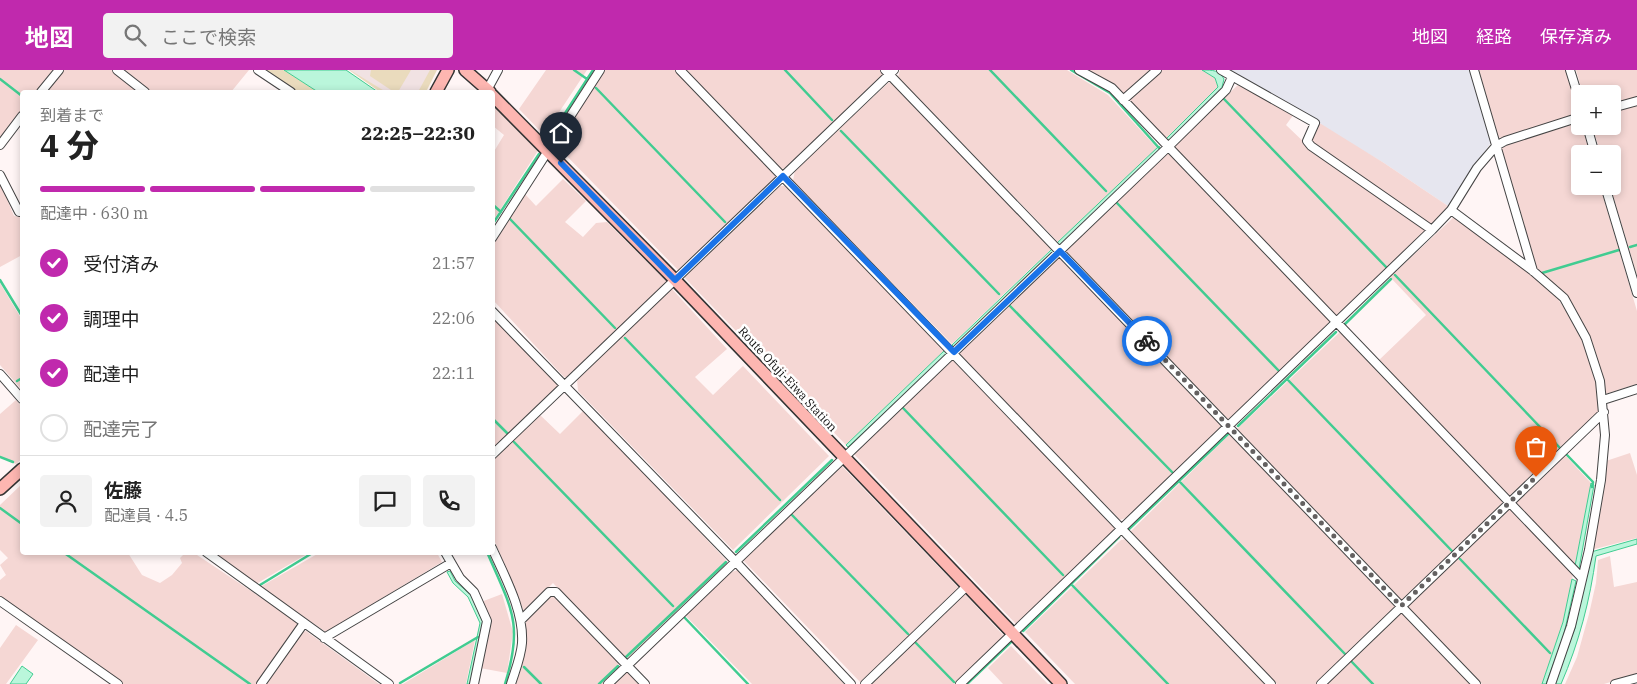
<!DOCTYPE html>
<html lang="ja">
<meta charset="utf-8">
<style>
body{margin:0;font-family:"IBM Plex Serif","Noto Sans JP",serif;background:#f2f2f2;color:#222;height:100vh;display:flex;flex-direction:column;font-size:19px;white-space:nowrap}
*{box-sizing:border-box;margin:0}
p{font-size:16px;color:#767676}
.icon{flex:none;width:28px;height:28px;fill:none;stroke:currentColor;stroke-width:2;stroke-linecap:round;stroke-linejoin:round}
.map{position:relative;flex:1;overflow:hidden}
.drawer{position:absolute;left:20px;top:20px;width:475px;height:465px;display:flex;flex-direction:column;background:#fff;border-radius:5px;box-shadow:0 2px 8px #0003}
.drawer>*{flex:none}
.fabs{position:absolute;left:1571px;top:15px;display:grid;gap:10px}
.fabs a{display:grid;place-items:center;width:50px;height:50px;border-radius:5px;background:#fff;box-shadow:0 2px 8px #0003;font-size:25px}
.pin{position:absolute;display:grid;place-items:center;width:42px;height:42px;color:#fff;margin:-51px -21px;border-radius:50% 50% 50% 0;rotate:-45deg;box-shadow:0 0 5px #0007}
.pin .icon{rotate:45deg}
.courier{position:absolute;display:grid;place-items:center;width:50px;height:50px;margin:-25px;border:4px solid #1a73e8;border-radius:50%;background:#fff;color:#222;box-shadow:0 1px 6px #0007}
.headline em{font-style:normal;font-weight:800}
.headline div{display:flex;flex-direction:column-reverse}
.headline{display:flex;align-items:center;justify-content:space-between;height:85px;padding:0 20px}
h1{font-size:32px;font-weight:800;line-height:38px}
.bar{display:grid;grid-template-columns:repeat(4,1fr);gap:8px 5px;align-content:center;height:60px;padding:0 20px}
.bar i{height:6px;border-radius:4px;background:#e0e0e0}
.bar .selected{background:#c029ad}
.bar p{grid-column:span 4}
.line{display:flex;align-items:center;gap:12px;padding:0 20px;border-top:1px solid #e0e0e0}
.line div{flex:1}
.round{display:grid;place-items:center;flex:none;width:52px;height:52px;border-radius:5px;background:#f2f2f2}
ol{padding:0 20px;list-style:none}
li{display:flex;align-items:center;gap:15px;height:55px}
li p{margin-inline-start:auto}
li .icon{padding:5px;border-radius:50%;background:#c029ad;color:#fff;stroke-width:4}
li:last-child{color:#767676}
li i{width:28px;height:28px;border:2px solid #e0e0e0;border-radius:50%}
header{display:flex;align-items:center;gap:30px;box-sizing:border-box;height:70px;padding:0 25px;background:#c029ad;color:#fff}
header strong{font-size:24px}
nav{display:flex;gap:28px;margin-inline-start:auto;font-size:18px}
.search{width:350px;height:45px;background:#f2f2f2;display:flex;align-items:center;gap:12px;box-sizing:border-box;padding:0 18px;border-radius:5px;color:#767676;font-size:19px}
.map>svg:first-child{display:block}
</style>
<header>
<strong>地図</strong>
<div class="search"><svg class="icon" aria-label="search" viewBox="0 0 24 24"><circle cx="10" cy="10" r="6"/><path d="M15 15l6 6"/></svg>ここで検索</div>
<nav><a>地図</a><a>経路</a><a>保存済み</a></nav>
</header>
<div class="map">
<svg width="1637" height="614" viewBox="0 0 1637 614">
<rect width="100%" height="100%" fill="#fff5f5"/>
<!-- industrial -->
<path fill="#e6e6ef" d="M1226 0H1471L1492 71 1448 136 1384 93Z"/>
<!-- farmland -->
<path fill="#f5d7d4" d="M0 0H55L38 22H22V42L0 71Z
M62 0H112L140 22H45Z
M123 0H249L231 22H152Z
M546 0H587L544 65 519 39Z
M605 0H676L775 103V108L678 200 556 75Z
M686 0H882L883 2V6L786 98 781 99Z
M900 0H1067L1108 25 1157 78 1058 172 898 7Z
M1088 0H1154L1123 24 1115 15Z
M1160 0H1202L1215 8 1218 17 1165 70 1130 32 1131 26Z
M1477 0H1566L1578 41 1577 45 1501 68 1497 67Z
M1576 0H1637V27L1613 35 1612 24H1583Z
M892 12 1053 177 952 274 793 111 795 100 888 13Z
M1240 13 1294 44 1286 55 1308 76 1426 161 1340 245H1334L1172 77Z
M1637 35V205L1610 116H1612V84H1601L1592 56H1612L1613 42Z
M496 36 539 79 493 151V83L504 65 493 56V37Z
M1318 52 1384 93 1448 136 1433 155H1428L1313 75 1310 68Z
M1578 53 1582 56 1590 84H1580V116H1600L1637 241V314L1605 324 1597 286 1580 249 1566 226 1535 197 1501 81 1502 77 1514 72Z
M1167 82 1328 249 1330 254 1231 348 1227 349 1065 180Z
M563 109 586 131 565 152 583 167 596 153 607 152 667 212 568 308 564 307 493 230V175L525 124 536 136Z
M0 112 14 146 22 147V185L0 197Z
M778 116H786L945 280 846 375 684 207Z
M1454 147 1459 148 1554 223 1580 262 1591 287 1597 312 1599 342 1513 426H1507L1378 291 1426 245 1390 207Z
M1060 185 1221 352V358L1126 448 1120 450 958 282Z
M0 213 22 250V320L0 295Z
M672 219 727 279 695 307 713 325 743 296 829 386 733 480 578 321 577 309Z
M493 246 558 314 557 318 493 380Z
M1340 262 1502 430 1503 435 1403 531 1400 529 1237 359Z
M952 289 1114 455V460L1016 554 852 382Z
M16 330 22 337V389L16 394 0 387V344Z
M584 340 726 490 727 494 629 588 623 587 553 513 524 542 493 467 492 390 539 344 560 364Z
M1231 363 1395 534V538L1317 614H1277L1130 462Z
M1630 383 1637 405V468L1591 480 1606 391Z
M1564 384 1591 413 1575 496 1516 436 1515 430Z
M840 394 959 518 861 613 742 489Z
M22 414V482L128 483 142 505 160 513 172 505 182 493 180 488 185 483H194L296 551 298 558 259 614H122L0 528V510L6 505 0 495 8 488 0 480V435Z
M1506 439H1511L1573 504 1563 552 1542 614H1482L1408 538V533Z
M1127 469 1267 614H1075L1025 562 1121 470Z
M306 482 307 484 256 514 211 483Z
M319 483H437L442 492 326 562 260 517Z
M1610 486 1614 517 1637 512V604L1604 614H1565L1577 587 1589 544 1596 513 1598 490Z
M738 500 844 614H752L684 544 728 503Z
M963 522 1004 566 954 614H869Z
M502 524 513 562 507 603 480 598 489 556 481 532Z
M551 526H555L618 592 619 599 603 614H515L525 581 526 550Z
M1400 541H1404L1474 614H1325Z
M16 555 38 570 6 614H0V578Z
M306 561 379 614H264L299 563Z
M475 570 466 614H403Z
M1011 576 1048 614H1003L988 598Z
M627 601 639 614H612L625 602Z"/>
<!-- green -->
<path fill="#eadbbd" d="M260 0H284L318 22H294Z
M349 0H437L426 22H380Z"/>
<!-- plaza -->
<path fill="#f1e2e3" d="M350 0H371L370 6 394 22H386Z
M411 0H430L418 22H398Z"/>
<!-- water -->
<path fill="#baf6db" stroke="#41cc91" d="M284 0H346L378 22H318Z
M1202 0C1213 0 1219 0 1224 9L1221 21 1168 72 1165 70 1218 17 1215 8Z
M1159 76 1161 79 1060 176 1057 173Z
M1052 179 1054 181 955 278 952 275Z
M945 280 948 283 848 377 846 375Z
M1591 413 1594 415 1579 499 1575 496Z
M1637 469V474L1596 486C1590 530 1579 573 1561 614H1554L1575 558 1591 482Z
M450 501 455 511 471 525 483 552 470 614H467L480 553 468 527 453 513 447 502Z
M1572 509 1576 511 1563 568 1546 614H1542L1563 552Z
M22 596 33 604 26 614H10Z"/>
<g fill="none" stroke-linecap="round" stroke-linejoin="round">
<!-- stream -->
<path stroke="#41cc91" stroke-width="2.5" d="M574 0 587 9
M785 0 832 50
M990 0 1106 121
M1071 0 1110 23 1159 78
M0 9 22 26
M596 18 725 152
M1224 29 1387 198
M841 61 999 224
M549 68 593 0
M1116 132 1279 301
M492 134 501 142
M510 149 615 258
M492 155 539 84
M1630 177 1637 175
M1542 203 1619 180
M1395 205 1561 379
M0 210 22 246
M1010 236 1172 402
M1344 255 1391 209
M625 268 780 430
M1287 309 1452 481
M17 311 22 308
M903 338 1063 505
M492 348 508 364
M1238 356 1336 262
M514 372 673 536
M1567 385 1593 412 1592 417
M0 387 13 392
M1179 411 1345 584
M0 438 22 454
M792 445 908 564
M1129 459 1228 364
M63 482 250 614
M487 482C511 538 524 553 505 614
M736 482 832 390
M1460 489 1550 583
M1071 514 1168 614
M260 515 314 482
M684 547 748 614
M1023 561 1119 467
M915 572 954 612
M626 587 726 492
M1351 591 1373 614
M524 597 541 614
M400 613 478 567
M599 614 618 596
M967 614 1011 572"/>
<!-- street casing -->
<g stroke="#444" stroke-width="10">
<path id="street" d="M117 0 145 22
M258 0 291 22
M680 0 1271 614
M885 0 1476 614
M1079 0 1112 18 1582 508
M1221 0 1315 53 1307 71 1311 76 1432 160
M1474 0 1533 201
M1570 0 1580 32
M41 22 59 0
M486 22 498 0
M1123 30 1157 0
M1612 38 1637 31
M1587 56 1595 84
M0 75 22 46
M0 105 19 142H22
M1605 116 1637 223
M1451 140 1533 201 1564 228 1586 268 1600 311 1605 365 1601 410 1589 480 1571 556 1551 614
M492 168 600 0
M492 241 735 491 851 614
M0 304 22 329
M1603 330 1637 319
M492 385 894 0
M492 478C505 507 524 541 522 573 521 587 515 601 511 614
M206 482 389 614
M445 482 460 508 474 522 487 551 474 614
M0 531 118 614
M521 550 549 522H556L645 614
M324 568 451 493
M261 614 304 553
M608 614 1168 77 1226 20 1232 7
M865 614 968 515
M960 614 1432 160 1451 140 1477 98 1496 76 1505 71 1580 47
M1321 614 1604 342
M1615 614 1637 608"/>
</g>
<!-- secondary casing -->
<g stroke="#333" stroke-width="14">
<path id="secondary" d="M465 0 490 22
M436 22 448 0
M492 25 675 210 1061 614
M0 419 22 399"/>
</g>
<!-- street -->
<use href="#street" stroke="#fff" stroke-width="8"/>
<!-- secondary -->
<use href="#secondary" stroke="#fdb6b1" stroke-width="11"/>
</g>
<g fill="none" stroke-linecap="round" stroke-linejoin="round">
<!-- done -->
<path stroke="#646161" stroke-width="5" stroke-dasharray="0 9" d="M1147 271 1401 536 1536 407"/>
<!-- route -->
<path stroke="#1a73e8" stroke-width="6" d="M561 93 675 210 783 106 954 282 1060 181 1147 271"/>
</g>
<g text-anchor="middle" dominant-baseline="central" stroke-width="5" stroke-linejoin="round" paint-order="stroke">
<!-- street labels -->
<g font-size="12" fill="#111" stroke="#fff">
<text transform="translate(788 309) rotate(47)">Route Ofuji-Eiwa Station</text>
</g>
</g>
</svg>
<div class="fabs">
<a>+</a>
<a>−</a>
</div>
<div class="pin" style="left:1536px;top:407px;background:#ea580c"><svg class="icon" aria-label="bag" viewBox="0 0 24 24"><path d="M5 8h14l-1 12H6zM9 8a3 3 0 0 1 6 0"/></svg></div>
<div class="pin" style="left:561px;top:93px;background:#1f2937"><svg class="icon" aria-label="home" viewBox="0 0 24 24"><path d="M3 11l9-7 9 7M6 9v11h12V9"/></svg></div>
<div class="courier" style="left:1147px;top:271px"><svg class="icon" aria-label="bike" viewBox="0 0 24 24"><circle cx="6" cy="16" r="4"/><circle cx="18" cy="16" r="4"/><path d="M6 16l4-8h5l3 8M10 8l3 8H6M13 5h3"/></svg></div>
<section class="drawer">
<div class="headline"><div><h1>4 分</h1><p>到着まで</p></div><em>22:25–22:30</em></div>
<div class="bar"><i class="selected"></i><i class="selected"></i><i class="selected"></i><i></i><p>配達中 · 630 m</p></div>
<ol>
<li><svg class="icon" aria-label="check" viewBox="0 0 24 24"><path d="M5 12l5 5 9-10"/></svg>受付済み<p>21:57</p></li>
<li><svg class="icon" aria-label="check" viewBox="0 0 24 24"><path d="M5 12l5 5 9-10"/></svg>調理中<p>22:06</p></li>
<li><svg class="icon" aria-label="check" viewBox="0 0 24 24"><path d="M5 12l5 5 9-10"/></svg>配達中<p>22:11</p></li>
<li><i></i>配達完了</li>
</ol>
<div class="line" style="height:90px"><a class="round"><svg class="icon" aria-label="person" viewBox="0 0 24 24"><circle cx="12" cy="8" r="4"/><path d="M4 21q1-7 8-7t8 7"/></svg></a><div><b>佐藤</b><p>配達員 · 4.5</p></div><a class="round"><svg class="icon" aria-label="chat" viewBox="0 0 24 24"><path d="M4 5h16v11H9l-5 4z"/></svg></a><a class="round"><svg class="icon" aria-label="phone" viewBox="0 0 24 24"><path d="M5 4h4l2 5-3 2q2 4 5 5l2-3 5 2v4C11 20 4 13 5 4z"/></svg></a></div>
</section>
</div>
